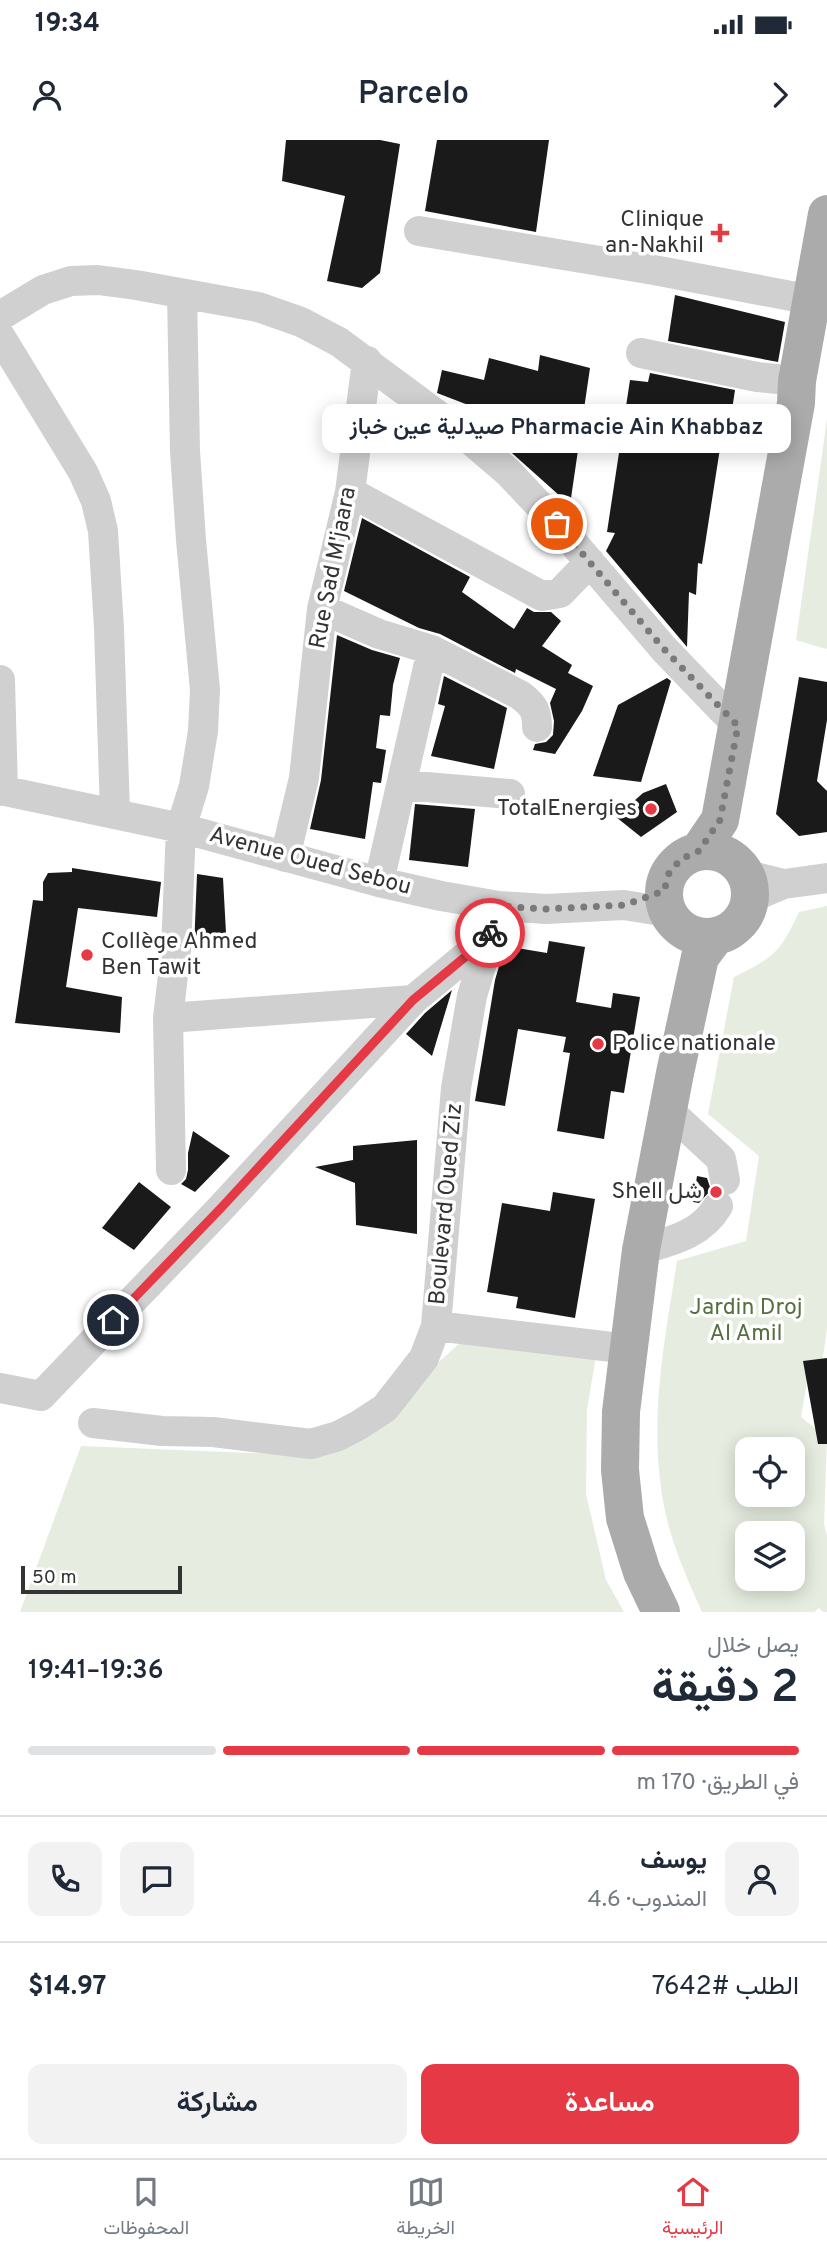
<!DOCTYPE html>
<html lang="ar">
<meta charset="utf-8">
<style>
body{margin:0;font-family:Overpass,Vazirmatn,sans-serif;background:#f2f2f3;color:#1f2937;direction:rtl;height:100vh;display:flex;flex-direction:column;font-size:26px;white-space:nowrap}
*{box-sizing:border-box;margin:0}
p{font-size:23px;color:#747a83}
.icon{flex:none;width:38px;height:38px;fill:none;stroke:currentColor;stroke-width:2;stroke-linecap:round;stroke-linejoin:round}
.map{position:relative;height:1472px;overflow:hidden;direction:ltr}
.panel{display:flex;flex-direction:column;background:#fff;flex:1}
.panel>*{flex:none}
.fabs{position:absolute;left:735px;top:1297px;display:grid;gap:14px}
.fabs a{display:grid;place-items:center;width:70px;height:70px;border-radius:14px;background:#fff;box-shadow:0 4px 18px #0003;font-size:35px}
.scale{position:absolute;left:21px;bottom:18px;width:161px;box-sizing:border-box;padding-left:7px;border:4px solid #333;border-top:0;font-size:19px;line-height:24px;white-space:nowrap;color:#333;-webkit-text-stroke:5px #fff;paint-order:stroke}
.pin{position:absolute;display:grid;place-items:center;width:60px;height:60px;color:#fff;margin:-30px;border:4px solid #fff;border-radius:50%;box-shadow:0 2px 7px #0007}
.courier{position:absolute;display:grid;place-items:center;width:70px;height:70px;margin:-35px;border:5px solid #e63946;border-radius:50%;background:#fff;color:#222;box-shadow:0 2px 9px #0007}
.bubble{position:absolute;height:49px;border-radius:14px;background:#fff;box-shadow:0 4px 18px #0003;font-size:23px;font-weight:600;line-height:49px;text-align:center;direction:rtl}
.overview em{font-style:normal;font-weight:600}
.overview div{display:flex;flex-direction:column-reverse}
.overview{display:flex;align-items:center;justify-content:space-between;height:119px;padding:0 28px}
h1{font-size:46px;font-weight:600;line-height:52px}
.bar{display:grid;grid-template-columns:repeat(4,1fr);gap:10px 7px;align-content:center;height:84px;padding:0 28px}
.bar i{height:9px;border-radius:5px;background:#e0e1e3}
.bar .active{background:#e63946}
.bar p{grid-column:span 4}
.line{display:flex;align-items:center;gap:18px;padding:0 28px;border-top:2px solid #e0e1e3}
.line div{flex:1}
.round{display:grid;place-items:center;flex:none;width:74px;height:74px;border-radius:14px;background:#f2f2f3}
.button{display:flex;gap:14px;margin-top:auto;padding:14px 28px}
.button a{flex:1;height:80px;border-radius:14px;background:#e63946;color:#fff;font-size:28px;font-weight:600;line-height:80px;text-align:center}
.button a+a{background:#f2f2f3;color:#1f2937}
.status{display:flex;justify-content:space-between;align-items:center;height:49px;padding:0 35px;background:#fff;direction:ltr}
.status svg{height:19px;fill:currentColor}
header{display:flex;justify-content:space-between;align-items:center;height:91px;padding:0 28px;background:#fff;font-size:32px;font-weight:600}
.tabs{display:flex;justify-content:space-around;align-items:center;height:98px;border-top:2px solid #e0e1e3;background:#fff;font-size:19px;color:#747a83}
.tabs a{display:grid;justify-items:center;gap:4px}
.tabs .active{color:#e63946}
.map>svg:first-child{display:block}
</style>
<div class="status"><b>19:34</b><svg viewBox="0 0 49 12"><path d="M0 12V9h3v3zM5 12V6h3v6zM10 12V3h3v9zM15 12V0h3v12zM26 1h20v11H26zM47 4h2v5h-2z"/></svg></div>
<header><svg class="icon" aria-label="forward" viewBox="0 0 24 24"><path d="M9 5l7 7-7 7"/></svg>Parcelo<svg class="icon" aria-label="person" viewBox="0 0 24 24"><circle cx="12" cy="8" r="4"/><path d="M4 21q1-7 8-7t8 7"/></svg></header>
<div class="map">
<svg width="827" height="1472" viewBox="0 0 827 1472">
<rect width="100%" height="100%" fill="#fff"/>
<!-- green -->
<path fill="#e6ecdf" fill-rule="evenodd" d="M827 279V508L826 509 796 500Z
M827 766V1188L822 1224 810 1223 801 1277 827 1298 824 1384 827 1396V1472H823L819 1468 814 1472H702C687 1438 671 1403 664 1366 648 1281 664 1205 677 1121L746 1101 759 1016 708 974 734 837C774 817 780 813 799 772ZM747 1309H793V1354H747ZM747 1393H793V1438H747Z
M461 1202 596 1216 587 1270 586 1354 606 1440 624 1472H20L81 1306 325 1316 379 1276Z"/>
<!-- building -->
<path fill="#1a1a1a" d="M286 0H380L400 4 380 133 362 148 327 141 345 56 282 41Z
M437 0H549L536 92 425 71Z
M675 155 785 182 778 222 668 201Z
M540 215 590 228 570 365 502 304 492 289 482 285 476 268 437 253 442 230 484 240 489 218 538 231Z
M650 233 735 250 729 290 723 289 702 424 698 423 696 455 689 452 687 507 606 411 615 393 607 392 630 240 648 242Z
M362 378 470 437 462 452 514 489 527 468 534 472H551L561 481 542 506 572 525 568 533 593 546 582 571 555 614 533 610 535 604 546 602 553 595 554 581 550 563 556 549 516 529 515 533 440 494 419 488 344 451Z
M337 495 372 510 400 518 393 545 390 576 380 575 376 608 386 610 381 643 373 642 365 699 310 689 321 640Z
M444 536 507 568 494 629 431 616 445 566 438 564Z
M799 537 827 542V580L817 641 827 651V692L799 696 776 674Z
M667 538 671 541 641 642 593 636 618 565Z
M666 644 677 672 641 697 616 677 643 653Z
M415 664 475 669 468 727 409 720Z
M72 728 161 742 157 777 78 768 66 847 122 857 120 893 15 883 33 760 43 761V742L48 733 72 732Z
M197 734 223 738 227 811 194 808Z
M549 801 585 807 576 862 611 868 613 853 640 857 624 953 611 951 604 999 557 991 570 913 563 912 566 897 518 889 505 966 475 961 495 840 505 806 547 813Z
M452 850 432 916 406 894 425 873Z
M193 991 230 1016 195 1052 181 1044 186 1039 188 1030V1013Z
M417 1000V1094L356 1085 355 1043 315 1027 353 1020V1006Z
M697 1036 707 1038 711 1050 699 1063 693 1062Z
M139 1042 171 1067 134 1110 102 1088Z
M553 1052 595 1059 575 1178 516 1168 518 1157 487 1152 502 1063 550 1071Z
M827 1218V1304H818L803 1221Z"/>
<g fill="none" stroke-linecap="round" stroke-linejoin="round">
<!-- minor -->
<path stroke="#d0d0d0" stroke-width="30" d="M419 91 654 130 812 160
M0 176 43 150 71 141 98 140 136 145 258 167 301 182 339 202 466 296 508 332 557 384 664 509 738 586
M0 196 83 332 96 361 103 391 109 488 115 673
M641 213 757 237 797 241
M350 352 542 456 560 453 590 422
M322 469 379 494 432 510 520 555C533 565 537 570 537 587
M0 540 3 651
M402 645 510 654
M0 650 181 688 379 742 441 756 499 766 546 769 624 765 667 772
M285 717 304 638 322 469 350 352 367 221
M746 735 784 744
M379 742 432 510
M750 758 784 744 827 738
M168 878 413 860
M669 971 721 1019 725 1040
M171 1030 168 878 176 810 181 688 194 646 203 591 205 550 191 400 185 311 182 154
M641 1110C671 1101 701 1095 718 1066
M436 1186 629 1209
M0 1248 41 1256 221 1068 413 860 488 798
M93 1283 162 1291 213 1292 311 1304 338 1296 359 1285 385 1268 424 1218 436 1186 456 948 472 856 499 766"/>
<!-- major -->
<path stroke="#ababab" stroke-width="38" d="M664 754a43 43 0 1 1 86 0a43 43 0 1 1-86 0Z
M699 711 720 680 796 263 797 241 827 74
M661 1472 642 1432 625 1378 620 1330 621 1272 641 1110 675 933 700 817 715 797"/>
</g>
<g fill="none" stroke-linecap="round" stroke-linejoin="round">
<!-- done -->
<path stroke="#7a7a7a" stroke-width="7" stroke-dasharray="0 12.6" d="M490 793 499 766 546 769 624 765 664 751 669 733 681 719 699 711 720 680 738 586 664 509 557 384"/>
<!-- route -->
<path stroke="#e63946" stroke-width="9" d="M113 1180 221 1068 413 860 488 798 490 793"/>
</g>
<!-- markers -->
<g fill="#e63946" stroke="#fff" stroke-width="2.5">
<path d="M716.5 82.5h7v7h7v7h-7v7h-7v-7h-7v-7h7z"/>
<circle cx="651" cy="669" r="7"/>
<circle cx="87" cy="815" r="7"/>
<circle cx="598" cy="904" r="7"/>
<circle cx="716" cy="1052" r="7"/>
</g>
<g text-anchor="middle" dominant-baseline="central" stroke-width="7" stroke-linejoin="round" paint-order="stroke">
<!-- poi labels -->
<g font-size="23" fill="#333" stroke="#fff" text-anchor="end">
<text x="704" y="80">Clinique<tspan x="704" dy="26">an-Nakhil</tspan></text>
<text x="637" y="669">TotalEnergies</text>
<text x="101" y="802" text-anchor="start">Collège Ahmed<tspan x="101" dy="26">Ben Tawit</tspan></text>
<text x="612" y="904" text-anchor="start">Police nationale</text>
<text x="702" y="1052">Shell شل</text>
</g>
<!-- street labels -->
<g font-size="23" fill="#333" stroke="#fff">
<text transform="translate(334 428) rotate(-79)">Rue Sad M'jaara</text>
<text transform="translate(310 722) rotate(15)">Avenue Oued Sebou</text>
<text transform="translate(447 1064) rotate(-85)">Boulevard Oued Ziz</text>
</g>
<!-- park labels -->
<g font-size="23" fill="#56703f" stroke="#fff">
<text x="746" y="1168">Jardin Droj<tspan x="746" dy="26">Al Amil</tspan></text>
</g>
</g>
</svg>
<div class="fabs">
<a><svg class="icon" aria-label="locate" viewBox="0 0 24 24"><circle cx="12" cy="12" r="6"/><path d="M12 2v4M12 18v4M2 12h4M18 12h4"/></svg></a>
<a><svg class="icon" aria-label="layers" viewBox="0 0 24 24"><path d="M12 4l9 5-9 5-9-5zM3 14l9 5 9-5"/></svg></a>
</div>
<div class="scale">50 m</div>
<div class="pin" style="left:557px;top:384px;background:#ea580c"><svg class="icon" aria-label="bag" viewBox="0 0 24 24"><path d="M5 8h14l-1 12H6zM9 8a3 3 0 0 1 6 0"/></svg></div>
<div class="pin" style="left:113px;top:1180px;background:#1f2937"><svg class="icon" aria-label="home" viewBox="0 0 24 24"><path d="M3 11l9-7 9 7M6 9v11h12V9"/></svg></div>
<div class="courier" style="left:490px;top:793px"><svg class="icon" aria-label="bike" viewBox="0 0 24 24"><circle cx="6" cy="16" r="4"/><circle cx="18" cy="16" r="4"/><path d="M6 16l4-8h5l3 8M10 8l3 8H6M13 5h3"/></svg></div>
<div class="bubble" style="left:322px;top:264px;width:469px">Pharmacie Ain Khabbaz صيدلية عين خباز</div>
</div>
<section class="panel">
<div class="overview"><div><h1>2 دقيقة</h1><p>يصل خلال</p></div><em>19:36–19:41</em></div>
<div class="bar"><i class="active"></i><i class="active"></i><i class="active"></i><i></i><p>في الطريق · 170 m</p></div>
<div class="line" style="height:126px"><a class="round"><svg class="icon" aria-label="person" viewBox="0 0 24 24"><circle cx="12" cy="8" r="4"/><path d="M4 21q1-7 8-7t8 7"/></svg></a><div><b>يوسف</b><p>المندوب · 4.6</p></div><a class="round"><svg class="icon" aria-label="chat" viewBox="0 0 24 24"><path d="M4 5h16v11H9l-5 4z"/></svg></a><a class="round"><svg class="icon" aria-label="phone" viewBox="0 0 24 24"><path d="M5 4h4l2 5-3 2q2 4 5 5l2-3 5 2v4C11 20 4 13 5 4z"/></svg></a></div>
<div class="line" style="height:91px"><div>الطلب #7642</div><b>$14.97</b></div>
<div class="button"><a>مساعدة</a><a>مشاركة</a></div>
</section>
<nav class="tabs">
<a class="active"><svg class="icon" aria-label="home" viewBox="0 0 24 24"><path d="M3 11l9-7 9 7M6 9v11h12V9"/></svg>الرئيسية</a>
<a><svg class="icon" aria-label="map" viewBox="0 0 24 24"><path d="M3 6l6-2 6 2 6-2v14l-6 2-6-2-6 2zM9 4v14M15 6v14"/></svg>الخريطة</a>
<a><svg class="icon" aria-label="saved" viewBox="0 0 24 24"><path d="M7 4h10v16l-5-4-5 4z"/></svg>المحفوظات</a>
</nav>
